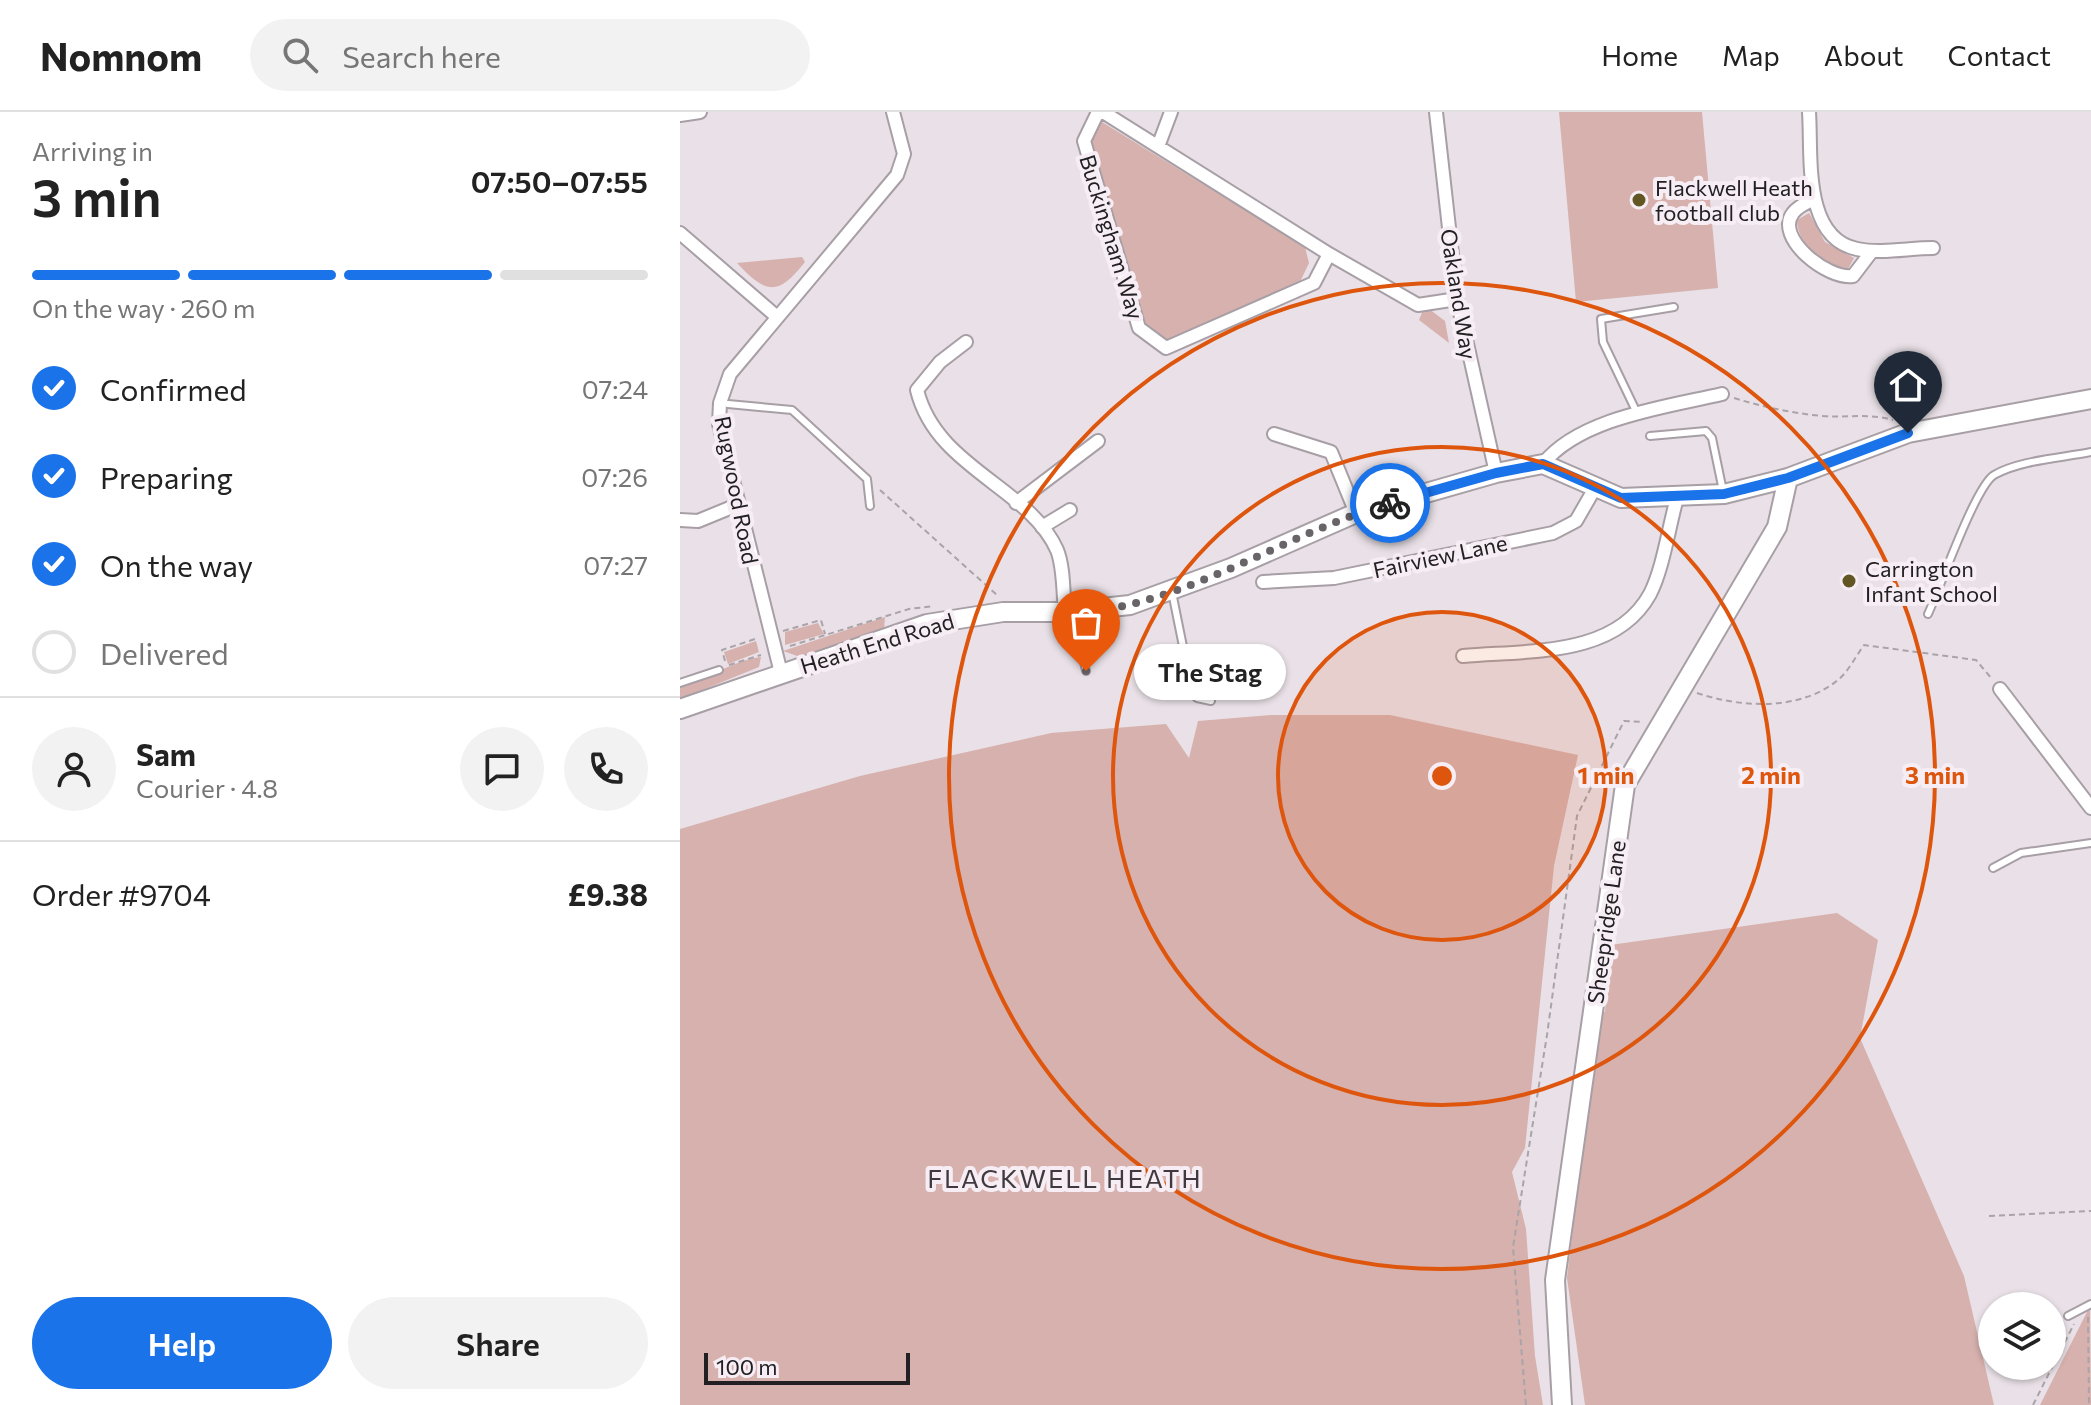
<!DOCTYPE html>
<meta charset="utf-8">
<style>
body{margin:0;font-family:Commissioner,sans-serif;background:#f2f2f2;color:#222;height:100vh;display:flex;flex-direction:column;font-size:30px;white-space:nowrap}
*{box-sizing:border-box;margin:0}
p{font-size:26px;color:#767676}
.icon{flex:none;width:44px;height:44px;fill:none;stroke:currentColor;stroke-width:2;stroke-linecap:round;stroke-linejoin:round}
.map{position:relative;flex:1;overflow:hidden}
.side{display:flex;flex-direction:column;background:#fff;width:680px}
.side>*{flex:none}
.controls{position:absolute;left:1298px;top:1180px;display:grid;gap:16px}
.controls a{display:grid;place-items:center;width:88px;height:88px;border-radius:50%;background:#fff;box-shadow:0 2px 6px #0004;font-size:40px}
.scale{position:absolute;left:24px;bottom:20px;width:206px;box-sizing:border-box;padding-left:8px;border:4px solid #232023;border-top:0;font-size:22px;line-height:28px;white-space:nowrap;color:#232023;-webkit-text-stroke:6px #f6eef4;paint-order:stroke}
.pin{position:absolute;display:grid;place-items:center;width:68px;height:68px;color:#fff;margin:-82px -34px;border-radius:50% 50% 50% 0;rotate:-45deg;box-shadow:0 0 8px #0007}
.pin .icon{rotate:45deg}
.courier{position:absolute;display:grid;place-items:center;width:80px;height:80px;margin:-40px;border:6px solid #1a73e8;border-radius:50%;background:#fff;color:#222;box-shadow:0 2px 10px #0007}
.bubble{position:absolute;height:56px;border-radius:28px;background:#fff;box-shadow:0 2px 6px #0004;font-size:26px;font-weight:600;line-height:56px;text-align:center}
.headline em{font-style:normal;font-weight:600}
.headline div{display:flex;flex-direction:column-reverse}
.headline{display:flex;align-items:center;justify-content:space-between;height:136px;padding:0 32px}
h1{font-size:52px;font-weight:600;line-height:60px}
.bar{display:grid;grid-template-columns:repeat(4,1fr);gap:12px 8px;align-content:center;height:96px;padding:0 32px}
.bar i{height:10px;border-radius:6px;background:#e0e0e0}
.bar .active{background:#1a73e8}
.bar p{grid-column:span 4}
.line{display:flex;align-items:center;gap:20px;padding:0 32px;border-top:2px solid #e0e0e0}
.line div{flex:1}
.round{display:grid;place-items:center;flex:none;width:84px;height:84px;border-radius:42px;background:#f2f2f2}
ol{padding:0 32px;list-style:none}
li{display:flex;align-items:center;gap:24px;height:88px}
li p{margin-inline-start:auto}
li .icon{padding:8px;border-radius:50%;background:#1a73e8;color:#fff;stroke-width:4}
li:last-child{color:#767676}
li i{width:44px;height:44px;border:4px solid #e0e0e0;border-radius:50%}
.primary-button{display:flex;gap:16px;margin-top:auto;padding:16px 32px}
.primary-button a{flex:1;height:92px;border-radius:48px;background:#1a73e8;color:#fff;font-size:32px;font-weight:600;line-height:92px;text-align:center}
.primary-button a+a{background:#f2f2f2;color:#222}
header{display:flex;align-items:center;gap:48px;box-sizing:border-box;height:112px;padding:0 40px;background:#fff;border-bottom:2px solid #e0e0e0}
header strong{font-size:38px}
nav{display:flex;gap:44px;margin-inline-start:auto;font-size:28px}
.search{width:560px;height:72px;background:#f2f2f2;display:flex;align-items:center;gap:20px;box-sizing:border-box;padding:0 28px;border-radius:44px;color:#767676;font-size:30px}
main{display:flex;flex:1;min-height:0}
.map>svg:first-child{display:block}
</style>
<header>
<strong>Nomnom</strong>
<div class="search"><svg class="icon" aria-label="search" viewBox="0 0 24 24"><circle cx="10" cy="10" r="6"/><path d="M15 15l6 6"/></svg>Search here</div>
<nav><a>Home</a><a>Map</a><a>About</a><a>Contact</a></nav>
</header>
<main>
<section class="side">
<div class="headline"><div><h1>3 min</h1><p>Arriving in</p></div><em>07:50–07:55</em></div>
<div class="bar"><i class="active"></i><i class="active"></i><i class="active"></i><i></i><p>On the way · 260 m</p></div>
<ol>
<li><svg class="icon" aria-label="check" viewBox="0 0 24 24"><path d="M5 12l5 5 9-10"/></svg>Confirmed<p>07:24</p></li>
<li><svg class="icon" aria-label="check" viewBox="0 0 24 24"><path d="M5 12l5 5 9-10"/></svg>Preparing<p>07:26</p></li>
<li><svg class="icon" aria-label="check" viewBox="0 0 24 24"><path d="M5 12l5 5 9-10"/></svg>On the way<p>07:27</p></li>
<li><i></i>Delivered</li>
</ol>
<div class="line" style="height:144px"><a class="round"><svg class="icon" aria-label="person" viewBox="0 0 24 24"><circle cx="12" cy="8" r="4"/><path d="M4 21q1-7 8-7t8 7"/></svg></a><div><b>Sam</b><p>Courier · 4.8</p></div><a class="round"><svg class="icon" aria-label="chat" viewBox="0 0 24 24"><path d="M4 5h16v11H9l-5 4z"/></svg></a><a class="round"><svg class="icon" aria-label="phone" viewBox="0 0 24 24"><path d="M5 4h4l2 5-3 2q2 4 5 5l2-3 5 2v4C11 20 4 13 5 4z"/></svg></a></div>
<div class="line" style="height:104px"><div>Order #9704</div><b>£9.38</b></div>
<div class="primary-button"><a>Help</a><a>Share</a></div>
</section>
<div class="map">
<svg width="1411" height="1293" viewBox="0 0 1411 1293">
<rect width="100%" height="100%" fill="#e9e1e7"/>
<!-- green -->
<path fill="#d7b1ae" d="M879 0H1022L1038 176 896 190Z
M422 10 625 135 629 151 620 170 492 228 480 230 466 222 406 24 415 12Z
M1129 101 1145 130 1174 146 1168 157 1161 160C1140 149 1118 134 1117 108Z
M122 145 125 150C98 184 87 183 57 151Z
M749 197 765 209 769 231 739 208 743 198Z
M205 505 204 518 123 546 103 539Z
M138 511 144 522 105 533V520Z
M76 529 79 540 48 552 44 540Z
M81 545 79 555 0 587V576C27 567 54 548 81 545Z
M591 603H710L898 643 874 754 845 1036 832 1060 846 1117 855 1244 863 1293H0V717L180 664 371 621 486 612 509 646 518 609Z
M1157 801 1198 828 1180 926 1284 1164 1314 1293H905L887 1166 919 899 925 900 930 833Z
M1410 1194 1411 1293H1360Z"/>
<g fill="none" stroke-linecap="round" stroke-linejoin="round">
<!-- lane casing -->
<g stroke="#a79fa5" stroke-width="10">
<path id="lane" d="M48 292 112 298 187 367 190 394
M957 301 923 230 921 207 994 195
M970 324 1026 319 1032 326 1043 379
M492 480 512 579 517 586 531 589
M1248 502C1260 476 1295 375 1314 363 1340 348 1382 346 1411 340
M385 503 389 530 399 528 406 559
M0 571 39 558
M1313 756 1341 741 1411 731
M1388 1204 1411 1192"/>
</g>
<!-- street casing -->
<g stroke="#a79fa5" stroke-width="16">
<path id="street" d="M418 0 404 29 459 216 486 236 634 171 649 142
M423 0 649 142 738 193 777 187
M756 0 777 187 816 361
M1129 0C1132 42 1122 126 1177 137 1201 142 1229 136 1253 136
M0 3 20 0
M479 32 491 0
M1134 87C1128 90 1117 95 1113 101 1094 126 1148 168 1173 164L1192 139
M0 121 96 204
M286 230 260 250 237 278C256 356 349 375 377 438 384 455 383 481 385 500
M594 322 651 340 676 401
M863 352C899 306 986 295 1042 282
M336 391 418 329
M0 408 18 409 57 393
M362 415 390 398
M583 470 654 466 873 421 896 409 915 376
M783 544C846 538 935 546 970 482 983 457 989 414 997 386
M101 561 39 312 40 291 50 262 217 63 224 42 213 0
M1320 577 1411 696"/>
</g>
<!-- secondary casing -->
<g stroke="#a79fa5" stroke-width="22">
<path id="secondary" d="M0 597 247 512 323 500H385L450 493 551 456 676 401 816 361 863 352 941 386 1044 382 1108 366 1228 321 1411 287
M882 1293 875 1168 945 673 1097 415 1108 366"/>
</g>
<!-- path -->
<path stroke="#aaa4a9" stroke-width="2" stroke-dasharray="6 4" stroke-linecap="butt" d="M1054 286C1083 295 1112 301 1142 304 1167 306 1188 301 1213 308
M200 378 317 483
M103 519 141 508 145 522
M110 534 229 497 254 494
M45 549 42 538 78 526
M49 553 81 543
M1017 581C1062 596 1120 599 1158 568 1168 560 1176 544 1184 533L1296 548 1312 567
M1309 1104 1411 1099
M1408 1205 1409 1293
M846 1293 833 1135 867 923 897 704 944 609 963 610
M1353 1293 1394 1212"/>
<!-- lane -->
<use href="#lane" stroke="#fff" stroke-width="6"/>
<!-- street -->
<use href="#street" stroke="#fff" stroke-width="12"/>
<!-- secondary -->
<use href="#secondary" stroke="#fff" stroke-width="18"/>
</g>
<g fill="none" stroke-linecap="round" stroke-linejoin="round">
<!-- done -->
<path stroke="#686468" stroke-width="8" stroke-dasharray="0 14.4" d="M406 559 399 528 389 530 385 500C407 497 431 498 452 492 542 469 621 417 710 391"/>
<!-- route -->
<path stroke="#1a73e8" stroke-width="10" d="M710 391 816 361 863 352 941 386 1044 382 1108 366 1228 321"/>
</g>
<!-- distance rings -->
<circle cx="762" cy="664" r="164" fill="#de560d" fill-opacity=".12"/>
<g fill="none" stroke="#de560d" stroke-width="4">
<circle cx="762" cy="664" r="164"/>
<circle cx="762" cy="664" r="329"/>
<circle cx="762" cy="664" r="493"/>
</g>
<!-- markers -->
<g fill="#625622" stroke="#f6eef4" stroke-width="3">
<circle cx="959" cy="88" r="8"/>
<circle cx="1169" cy="469" r="8"/>
</g>
<g text-anchor="middle" dominant-baseline="central" stroke-width="8" stroke-linejoin="round" paint-order="stroke">
<!-- poi labels -->
<g font-size="22" fill="#232023" stroke="#f6eef4" text-anchor="start">
<text x="975" y="75">Flackwell Heath<tspan x="975" dy="25">football club</tspan></text>
<text x="1185" y="456">Carrington<tspan x="1185" dy="25">Infant School</tspan></text>
</g>
<!-- street labels -->
<g font-size="22" fill="#232023" stroke="#f6eef4">
<text transform="translate(432 125) rotate(73)">Buckingham Way</text>
<text transform="translate(779 182) rotate(81)">Oakland Way</text>
<text transform="translate(57 378) rotate(79)">Rugwood Road</text>
<text transform="translate(760 444) rotate(-12)">Fairview Lane</text>
<text transform="translate(197 531) rotate(-17)">Heath End Road</text>
<text transform="translate(926 810) rotate(-82)">Sheepridge Lane</text>
</g>
<!-- quarter labels -->
<g font-size="26" letter-spacing="2" fill="#403a3e" stroke="#f6eef4">
<text x="385" y="1065">FLACKWELL HEATH</text>
</g>
</g>
<circle cx="762" cy="664" r="12" fill="#de560d" stroke="#f6eef4" stroke-width="4"/>
<g font-size="24" text-anchor="middle" font-weight="bold" fill="#de560d" stroke="#f6eef4" stroke-width="8" stroke-linejoin="round" paint-order="stroke">
<text x="926" y="672">1 min</text>
<text x="1091" y="672">2 min</text>
<text x="1255" y="672">3 min</text>
</g>
</svg>
<div class="controls">
<a><svg class="icon" aria-label="layers" viewBox="0 0 24 24"><path d="M12 4l9 5-9 5-9-5zM3 14l9 5 9-5"/></svg></a>
</div>
<div class="scale">100 m</div>
<div class="pin" style="left:406px;top:559px;background:#ea580c"><svg class="icon" aria-label="bag" viewBox="0 0 24 24"><path d="M5 8h14l-1 12H6zM9 8a3 3 0 0 1 6 0"/></svg></div>
<div class="pin" style="left:1228px;top:321px;background:#1f2937"><svg class="icon" aria-label="home" viewBox="0 0 24 24"><path d="M3 11l9-7 9 7M6 9v11h12V9"/></svg></div>
<div class="courier" style="left:710px;top:391px"><svg class="icon" aria-label="bike" viewBox="0 0 24 24"><circle cx="6" cy="16" r="4"/><circle cx="18" cy="16" r="4"/><path d="M6 16l4-8h5l3 8M10 8l3 8H6M13 5h3"/></svg></div>
<div class="bubble" style="left:454px;top:532px;width:152px">The Stag</div>
</div>
</main>
